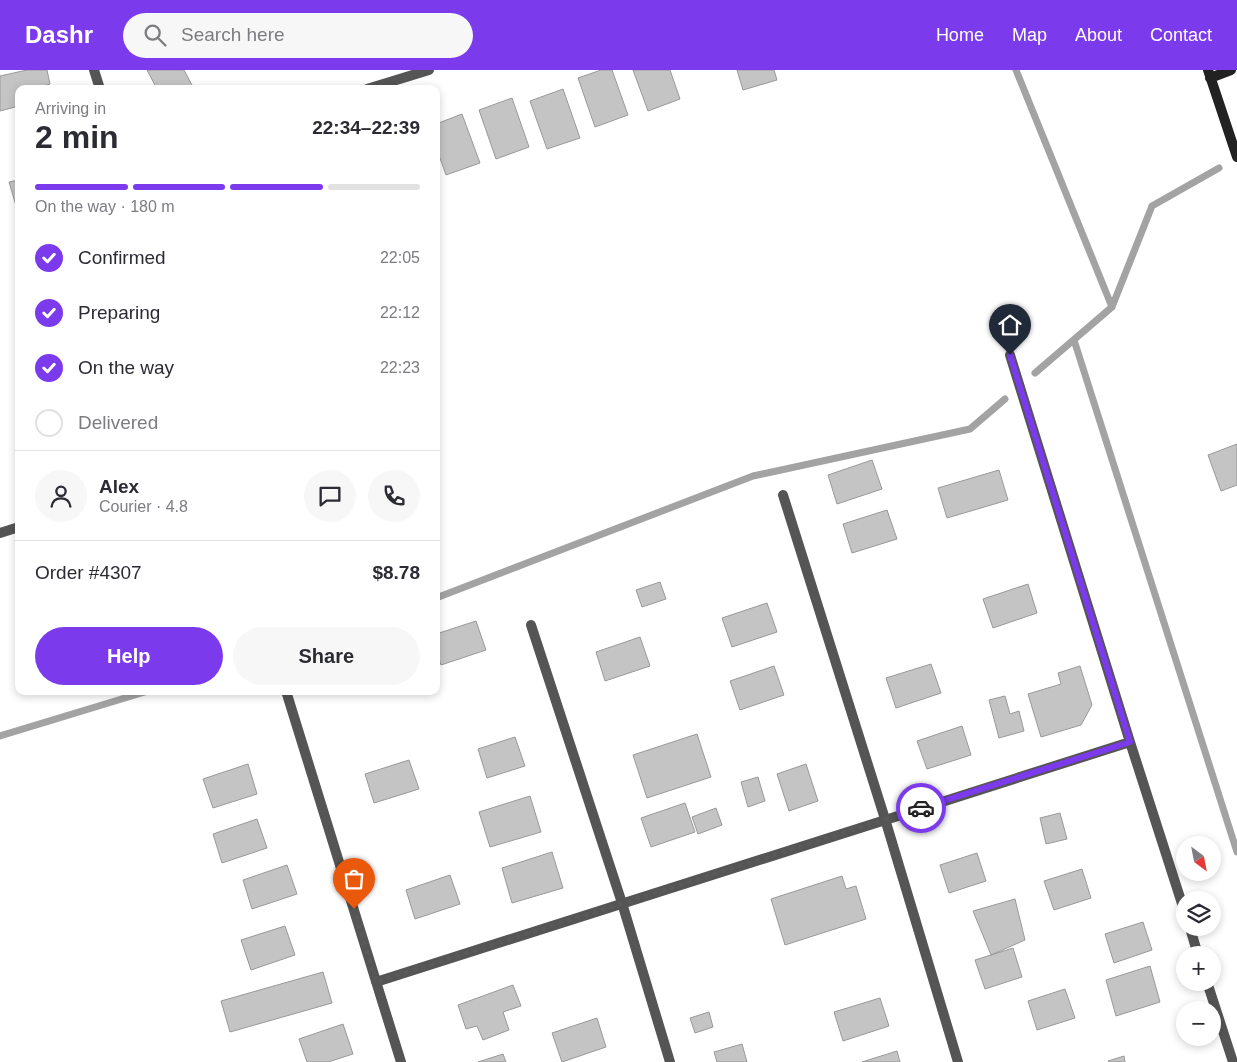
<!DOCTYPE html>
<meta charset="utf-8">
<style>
body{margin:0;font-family:Arial,sans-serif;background:#f7f7f7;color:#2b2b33;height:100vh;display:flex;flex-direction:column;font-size:19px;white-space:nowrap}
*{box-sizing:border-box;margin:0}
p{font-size:16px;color:#7c7c81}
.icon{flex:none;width:28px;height:28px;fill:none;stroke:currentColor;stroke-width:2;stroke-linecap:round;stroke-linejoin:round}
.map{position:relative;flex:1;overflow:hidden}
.sheet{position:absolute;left:15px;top:15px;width:425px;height:610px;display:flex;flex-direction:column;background:#fff;border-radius:10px;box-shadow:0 2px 8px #0003}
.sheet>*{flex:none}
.needle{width:32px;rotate:148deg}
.controls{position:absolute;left:1176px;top:766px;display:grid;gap:10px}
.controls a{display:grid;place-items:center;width:45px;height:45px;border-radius:50%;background:#fff;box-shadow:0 2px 8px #0003;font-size:25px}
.pin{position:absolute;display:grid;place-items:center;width:42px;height:42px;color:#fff;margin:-51px -21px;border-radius:50% 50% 50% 0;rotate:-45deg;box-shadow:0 0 5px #0007}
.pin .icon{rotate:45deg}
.courier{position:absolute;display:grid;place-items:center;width:50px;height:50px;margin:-25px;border:4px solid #7c3aed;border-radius:50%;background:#fff;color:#222;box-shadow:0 1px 6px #0007}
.summary em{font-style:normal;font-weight:700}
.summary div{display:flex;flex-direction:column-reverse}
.summary{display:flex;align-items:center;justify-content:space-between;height:85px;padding:0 20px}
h1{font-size:32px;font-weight:700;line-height:38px}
.bar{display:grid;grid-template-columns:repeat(4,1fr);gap:8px 5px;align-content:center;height:60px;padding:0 20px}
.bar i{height:6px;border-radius:4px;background:#e1e1e2}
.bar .on{background:#7c3aed}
.bar p{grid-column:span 4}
.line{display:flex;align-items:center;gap:12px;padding:0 20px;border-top:1px solid #e1e1e2}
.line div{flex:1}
.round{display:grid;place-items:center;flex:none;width:52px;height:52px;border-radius:26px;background:#f7f7f7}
ol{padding:0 20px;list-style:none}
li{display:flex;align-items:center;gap:15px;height:55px}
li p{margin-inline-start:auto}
li .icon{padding:5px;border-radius:50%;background:#7c3aed;color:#fff;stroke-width:4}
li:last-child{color:#7c7c81}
li i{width:28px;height:28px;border:2px solid #e1e1e2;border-radius:50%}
.primary-button{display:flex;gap:10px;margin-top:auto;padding:10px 20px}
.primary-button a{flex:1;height:58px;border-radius:30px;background:#7c3aed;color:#fff;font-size:20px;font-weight:700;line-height:58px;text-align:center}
.primary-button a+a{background:#f7f7f7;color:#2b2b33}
header{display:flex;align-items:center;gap:30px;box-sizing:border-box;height:70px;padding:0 25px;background:#7c3aed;color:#fff}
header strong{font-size:24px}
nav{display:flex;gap:28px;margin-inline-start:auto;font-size:18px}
.search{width:350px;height:45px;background:#f7f7f7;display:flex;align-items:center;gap:12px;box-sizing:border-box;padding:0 18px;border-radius:28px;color:#7c7c81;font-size:19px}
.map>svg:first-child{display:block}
</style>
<header>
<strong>Dashr</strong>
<div class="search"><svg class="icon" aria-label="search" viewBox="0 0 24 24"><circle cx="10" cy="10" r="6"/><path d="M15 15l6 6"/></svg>Search here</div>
<nav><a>Home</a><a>Map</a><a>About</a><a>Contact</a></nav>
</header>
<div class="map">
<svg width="1237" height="992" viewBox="0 0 1237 992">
<rect width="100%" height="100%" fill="#fff"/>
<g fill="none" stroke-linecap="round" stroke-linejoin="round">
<!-- stream -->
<path stroke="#a3a3a3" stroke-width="7" d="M1016 0 1112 237
M1074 270 1237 782
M1035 303 1112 237 1152 136 1219 98
M436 528 753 406 970 359 1005 329
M0 666 148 621"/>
</g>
<!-- building -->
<path fill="#c4c4c4" stroke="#999" d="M27 0H47L50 14 43 16 44 19H19V36L0 41V6Z
M147 0H184L193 17 190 19H157Z
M601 0H612L628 45 595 57 578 8Z
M633 0H670L680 29 648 41Z
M737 0H774L777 10 743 20Z
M563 19 580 68 547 79 530 31Z
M512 28 529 77 496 89 479 40Z
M462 44 480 93 446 105 436 77V54Z
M19 110V146L9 112Z
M1237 374V415L1221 421 1208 385Z
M872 390 882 419 837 434 828 405Z
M999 400 1008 430 947 448 938 418Z
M887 440 897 469 852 483 843 454Z
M660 512 666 529 642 537 636 520Z
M1028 514 1037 543 993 558 983 529Z
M767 533 777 562 732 577 722 548Z
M476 551 486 580 441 595 436 579V564Z
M640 567 650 596 605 611 596 582Z
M931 594 941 623 896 638 886 608Z
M774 596 784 625 740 640 730 611Z
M1080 596 1092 635 1081 655 1041 667 1028 624 1061 614 1058 603Z
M1005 626 1010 644 1019 641 1024 661 999 668 989 630Z
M962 656 971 685 927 699 917 671Z
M697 664 711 707 647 728 633 685Z
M515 667 525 696 487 708 478 679Z
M409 690 419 719 374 733 365 704Z
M248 694 257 724 213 738 203 709Z
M806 694 818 731 789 741 777 704Z
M758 707 765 731 748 737 741 712Z
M530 726 541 762 490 777 479 742Z
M685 733 695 762 651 777 641 748Z
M716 738 722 755 698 764 692 747Z
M1060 743 1067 769 1046 774 1040 748Z
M257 749 267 778 222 793 213 764Z
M552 782 563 818 512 833 502 798Z
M977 783 986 811 949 823 940 795Z
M287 795 297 824 252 839 243 810Z
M1082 799 1091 828 1054 840 1044 811Z
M450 805 460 834 415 849 406 820Z
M842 806 846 819 856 816 866 849 785 875 771 829Z
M1015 829 1025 870 991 885 973 841Z
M1143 852 1152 880 1114 893 1105 864Z
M285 856 295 885 251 900 241 870Z
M1013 878 1022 907 985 919 975 890Z
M1150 896 1160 932 1116 946 1106 910Z
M323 902 332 933 230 962 221 931Z
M513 915 521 936 503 942 509 960 483 970 477 956 466 959 458 935Z
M1065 919 1075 948 1037 960 1028 931Z
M880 928 889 956 843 971 834 942Z
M709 942 713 957 695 963 690 948Z
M597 948 606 977 562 992 552 963Z
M343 954 353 984 328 992H307L299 969Z
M742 974 747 992H717L714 982Z
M897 981 900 992H862Z
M503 984 506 992H478Z
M1124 986 1125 992H1109L1108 991Z"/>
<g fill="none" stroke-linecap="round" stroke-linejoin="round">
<!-- street -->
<path stroke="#555" stroke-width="10" d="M94 0 100 19
M367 19 429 0
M1010 285 1130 672 1185 843
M783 425 885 749 958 992
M0 463 19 457
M531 555 622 833 670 992
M286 621 401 992
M1190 858 1198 885
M376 912 1130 672
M1207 912 1233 992"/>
<!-- secondary -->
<path stroke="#222" stroke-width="10" d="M1208 0 1237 87
M1210 8 1231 0"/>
</g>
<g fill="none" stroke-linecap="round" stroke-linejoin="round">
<!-- done -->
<path stroke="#595959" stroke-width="5" stroke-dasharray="0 9" d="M354 839 376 912 921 738"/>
<!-- route -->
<path stroke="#7c3aed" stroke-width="6" d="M921 738 1130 672 1010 285"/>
</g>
</svg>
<div class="controls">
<a><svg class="needle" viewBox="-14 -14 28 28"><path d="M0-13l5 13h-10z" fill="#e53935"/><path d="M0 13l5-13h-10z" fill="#7c7c81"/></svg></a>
<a><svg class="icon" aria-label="layers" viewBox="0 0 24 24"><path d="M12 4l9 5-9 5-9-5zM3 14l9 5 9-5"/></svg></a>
<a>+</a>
<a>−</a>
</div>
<div class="pin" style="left:354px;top:839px;background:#ea580c"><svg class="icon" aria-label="bag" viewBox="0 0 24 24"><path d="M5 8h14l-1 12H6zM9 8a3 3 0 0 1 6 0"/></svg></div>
<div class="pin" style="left:1010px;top:285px;background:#1f2937"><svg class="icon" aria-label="home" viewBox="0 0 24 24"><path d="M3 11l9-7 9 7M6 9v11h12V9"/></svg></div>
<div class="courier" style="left:921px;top:738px"><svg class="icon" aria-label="car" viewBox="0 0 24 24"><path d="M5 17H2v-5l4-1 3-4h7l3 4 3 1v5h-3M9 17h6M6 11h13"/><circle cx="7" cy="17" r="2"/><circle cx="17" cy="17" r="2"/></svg></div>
<section class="sheet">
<div class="summary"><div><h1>2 min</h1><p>Arriving in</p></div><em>22:34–22:39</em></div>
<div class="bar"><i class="on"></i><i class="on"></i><i class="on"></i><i></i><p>On the way · 180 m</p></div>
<ol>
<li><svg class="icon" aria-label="check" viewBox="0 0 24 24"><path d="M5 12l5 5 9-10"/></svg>Confirmed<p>22:05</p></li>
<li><svg class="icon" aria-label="check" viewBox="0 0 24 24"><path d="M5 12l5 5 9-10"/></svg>Preparing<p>22:12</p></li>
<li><svg class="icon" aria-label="check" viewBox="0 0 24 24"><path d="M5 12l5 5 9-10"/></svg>On the way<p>22:23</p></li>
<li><i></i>Delivered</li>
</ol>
<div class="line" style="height:90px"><a class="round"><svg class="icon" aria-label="person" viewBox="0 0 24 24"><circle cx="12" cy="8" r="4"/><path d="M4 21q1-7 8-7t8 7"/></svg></a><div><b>Alex</b><p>Courier · 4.8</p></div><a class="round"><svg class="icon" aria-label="chat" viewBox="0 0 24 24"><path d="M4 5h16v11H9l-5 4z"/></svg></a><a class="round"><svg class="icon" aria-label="phone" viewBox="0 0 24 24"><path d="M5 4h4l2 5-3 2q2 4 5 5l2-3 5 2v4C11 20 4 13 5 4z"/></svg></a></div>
<div class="line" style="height:65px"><div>Order #4307</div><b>$8.78</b></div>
<div class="primary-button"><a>Help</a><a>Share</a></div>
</section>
</div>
